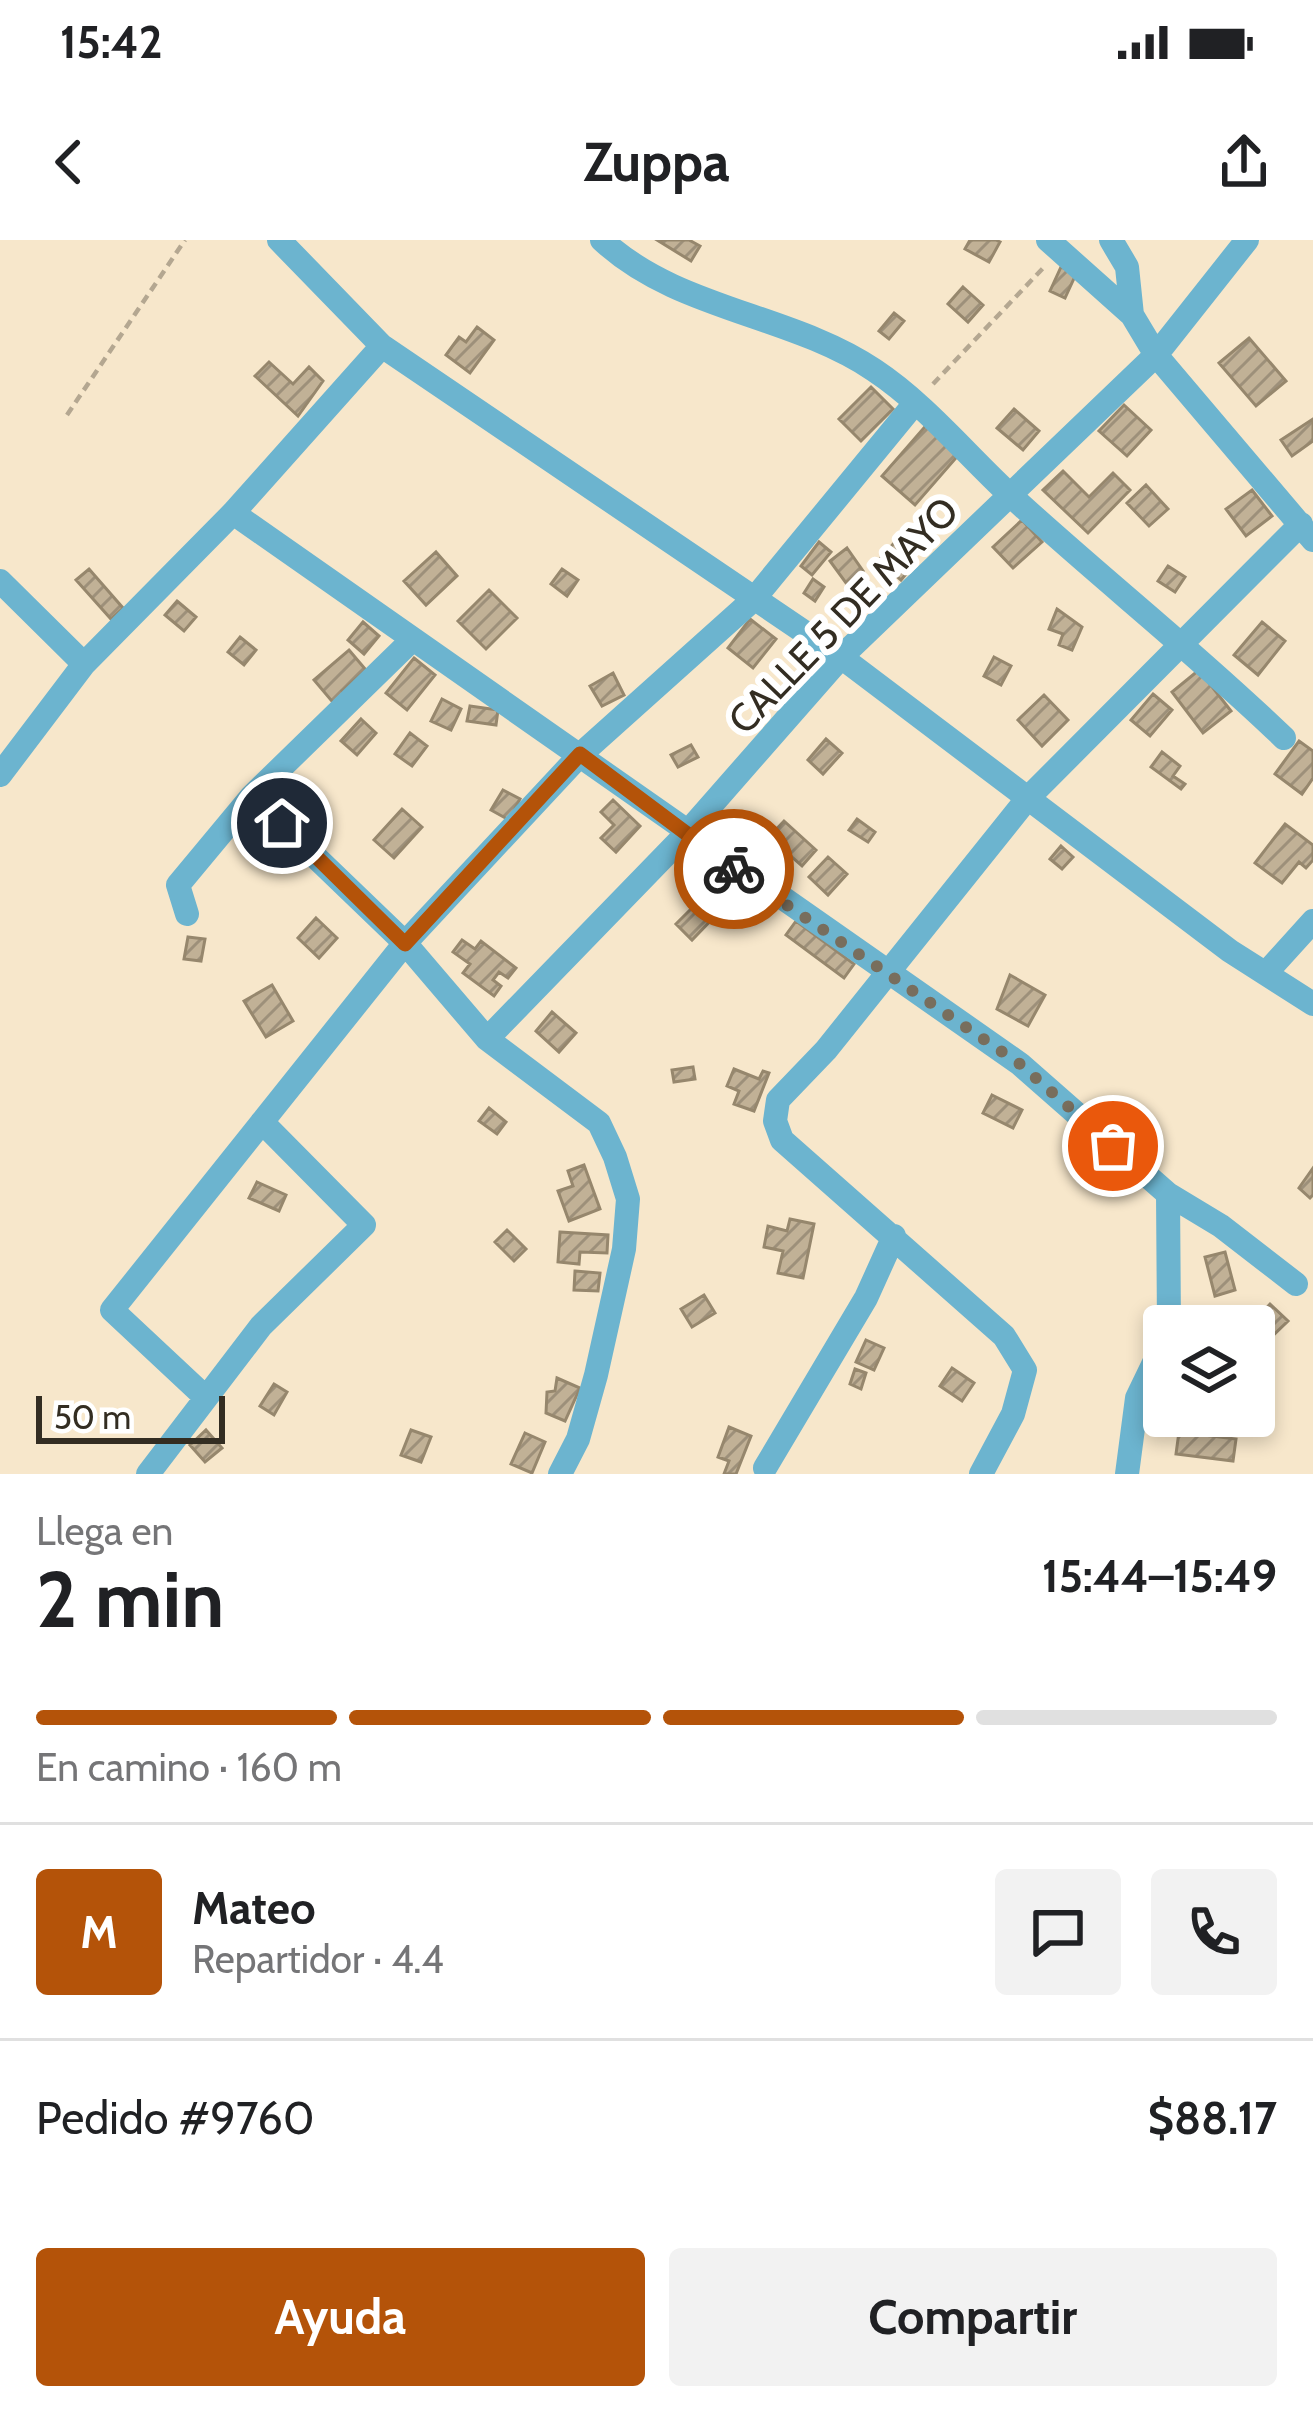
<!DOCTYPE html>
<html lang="es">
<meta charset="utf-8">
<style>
body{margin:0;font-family:Cabin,sans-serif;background:#f2f2f2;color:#202124;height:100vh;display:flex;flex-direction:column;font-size:45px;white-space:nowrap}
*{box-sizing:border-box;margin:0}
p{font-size:39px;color:#757577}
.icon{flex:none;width:66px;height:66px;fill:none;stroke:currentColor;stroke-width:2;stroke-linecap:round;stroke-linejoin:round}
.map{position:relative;height:1234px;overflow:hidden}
.details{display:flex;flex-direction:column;background:#fff;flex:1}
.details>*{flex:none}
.tools{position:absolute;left:1143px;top:1065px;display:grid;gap:24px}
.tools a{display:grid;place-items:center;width:132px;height:132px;border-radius:12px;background:#fff;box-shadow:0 6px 18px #0003;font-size:60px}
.scale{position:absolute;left:36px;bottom:30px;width:189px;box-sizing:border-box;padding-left:12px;border:6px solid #332d22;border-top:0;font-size:33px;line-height:42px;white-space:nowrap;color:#332d22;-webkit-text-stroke:9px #fff;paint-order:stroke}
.pin{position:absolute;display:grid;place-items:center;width:102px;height:102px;color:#fff;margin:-51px;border:6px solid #fff;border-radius:50%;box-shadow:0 3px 12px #0007}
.courier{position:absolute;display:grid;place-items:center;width:120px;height:120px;margin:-60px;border:9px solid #b45309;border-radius:50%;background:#fff;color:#222;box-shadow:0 3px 15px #0007}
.headline em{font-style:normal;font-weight:800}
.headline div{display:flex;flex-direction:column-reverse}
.headline{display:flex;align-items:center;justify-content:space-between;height:204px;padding:0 36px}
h1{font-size:78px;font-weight:800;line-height:90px}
.bar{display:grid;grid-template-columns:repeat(4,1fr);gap:18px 12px;align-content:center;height:144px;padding:0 36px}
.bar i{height:15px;border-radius:9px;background:#e0e0e0}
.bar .selected{background:#b45309}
.bar p{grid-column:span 4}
.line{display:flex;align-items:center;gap:30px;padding:0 36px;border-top:3px solid #e0e0e0}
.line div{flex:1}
.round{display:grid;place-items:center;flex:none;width:126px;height:126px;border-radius:12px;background:#f2f2f2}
.primary-button{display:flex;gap:24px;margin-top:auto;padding:24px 36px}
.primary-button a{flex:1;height:138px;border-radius:12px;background:#b45309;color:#fff;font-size:48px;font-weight:800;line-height:138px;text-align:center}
.primary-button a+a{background:#f2f2f2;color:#202124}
.status{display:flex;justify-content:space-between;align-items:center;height:84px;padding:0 60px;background:#fff;direction:ltr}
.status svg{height:33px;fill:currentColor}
header{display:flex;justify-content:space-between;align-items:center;height:156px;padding:0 36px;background:#fff;font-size:54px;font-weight:800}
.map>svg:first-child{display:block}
</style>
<div class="status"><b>15:42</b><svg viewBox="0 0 49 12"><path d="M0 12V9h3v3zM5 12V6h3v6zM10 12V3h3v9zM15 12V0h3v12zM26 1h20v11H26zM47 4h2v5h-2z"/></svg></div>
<header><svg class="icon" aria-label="back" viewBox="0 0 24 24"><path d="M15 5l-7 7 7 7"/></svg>Zuppa<svg class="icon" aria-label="share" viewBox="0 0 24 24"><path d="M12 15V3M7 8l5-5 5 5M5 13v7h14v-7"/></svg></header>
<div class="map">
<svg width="1313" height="1234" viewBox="0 0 1313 1234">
<defs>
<pattern id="building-hatch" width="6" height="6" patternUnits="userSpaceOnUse" patternTransform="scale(3)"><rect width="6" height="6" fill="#c1b196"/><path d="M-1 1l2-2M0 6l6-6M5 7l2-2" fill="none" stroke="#9d907a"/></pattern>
</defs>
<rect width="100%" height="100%" fill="#f7e7cb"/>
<!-- building -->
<path fill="url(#building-hatch)" stroke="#96876d" stroke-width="3" d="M657 0H689L700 6 691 21Z
M970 0H996L1000 2 989 22 965 9Z
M1061 27 1076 34 1065 58 1050 51Z
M963 47 983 65 968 82 948 64Z
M894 73 904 81 889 99 879 91Z
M477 87 494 100 470 133 446 115 459 97 466 102Z
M1249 98 1286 141 1256 166 1219 123Z
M269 122 293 144 309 127 323 141 298 176 255 136Z
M871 147 893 169 861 201 839 179Z
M1124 165 1151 190 1127 216 1099 191Z
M1014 169 1039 191 1023 210 997 188Z
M1313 179V201L1292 216 1281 200Z
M929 182 962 211 915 265 882 236Z
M1063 231 1089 257 1113 233 1130 250 1088 293 1043 250Z
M1146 245 1168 269 1149 286 1127 263Z
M1252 250 1272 276 1246 296 1226 269Z
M1022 280 1042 302 1013 328 993 307Z
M819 302 831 312 812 335 801 326Z
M894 303 916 322 901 340 879 320Z
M847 308 863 331 846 343 830 321Z
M436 312 457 336 426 365 404 341Z
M1168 326 1185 337 1175 352 1158 341Z
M89 329 123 368 111 379 76 340Z
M562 329 578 340 567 356 551 344Z
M813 339 824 347 815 361 804 353Z
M489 350 517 378 486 409 458 381Z
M177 361 196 377 184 391 165 375Z
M1057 369 1082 387 1072 410 1059 405 1063 394 1049 389Z
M750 379 776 399 753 428 728 408Z
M363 382 379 396 364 414 348 400Z
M1262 382 1285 401 1258 435 1234 415Z
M240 397 256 410 244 425 228 412Z
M349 410 366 430 342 451 347 457 336 466 314 440Z
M994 417 1011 426 1001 445 984 436Z
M414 418 435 435 407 470 386 453Z
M1199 430 1231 471 1203 493 1172 452Z
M613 433 624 455 602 466 590 446Z
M1153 454 1172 470 1150 496 1131 480Z
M1044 455 1068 480 1042 506 1018 480Z
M442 459 461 469 451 490 431 481Z
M470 466 498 470 496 485 467 481Z
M361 479 376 493 357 515 341 501Z
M410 493 427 506 412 526 395 514Z
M826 499 842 513 823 534 808 520Z
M1299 501 1313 511V538L1302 554 1275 534Z
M691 505 698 517 678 527 671 515Z
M1162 512 1180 526 1173 536 1185 544 1181 549 1151 527Z
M503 550 520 559 509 580 491 570Z
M613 560 640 586 616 612 601 598 614 585 601 572Z
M402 569 422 587 394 618 374 600Z
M857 579 875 592 868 602 849 590Z
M784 581 816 610 802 626 769 597Z
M1285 584 1313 605V620L1306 628 1299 622 1282 643 1255 623Z
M1061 606 1073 617 1062 629 1050 619Z
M690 617 706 625 699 640 682 632Z
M828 617 847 634 828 655 809 637Z
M702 658 718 673 692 700 676 684Z
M316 678 337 698 319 718 298 698Z
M796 681 854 724 844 738 786 695Z
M188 697 205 699 201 721 184 719Z
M462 700 475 709 481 701 516 728 508 738 499 732 493 740 501 746 494 756 463 733 470 724 453 712Z
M1010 735 1045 755 1028 786 997 769Z
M272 745 293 781 266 797 244 761Z
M552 772 576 793 559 812 536 791Z
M693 827 695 839 674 842 672 830Z
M734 829 759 839 763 831 769 833 754 871 734 864 739 851 727 846Z
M992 855 1022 870 1013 888 983 873Z
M489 868 506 882 497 894 479 881Z
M584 925 600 969 569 981 558 951 573 946 568 931Z
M1313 928V955L1310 958 1299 948Z
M257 942 286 955 279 971 249 958Z
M790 979 814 984 803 1038 778 1033 783 1011 764 1007 768 986 787 991Z
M507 990 526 1009 514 1021 495 1002Z
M560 992 608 995 607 1013 580 1012 579 1024 558 1022Z
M1225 1012 1235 1050 1215 1056 1205 1017Z
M575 1031 600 1033 598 1051 574 1050Z
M704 1055 715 1073 692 1087 681 1069Z
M1270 1064 1288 1081 1261 1107 1254 1100V1086H1249Z
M866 1100 884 1108 874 1130 856 1122Z
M952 1128 974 1143 962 1161 940 1146Z
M855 1129 866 1133 861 1149 850 1144Z
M557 1138 580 1148 565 1181 546 1173 547 1152 555 1151Z
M274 1144 287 1152 274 1175 260 1166Z
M729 1187 751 1196 736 1234H724L729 1221 718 1217Z
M206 1190 222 1208 205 1222 190 1205Z
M411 1190 431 1197 421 1222 401 1215Z
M1179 1192 1236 1199 1233 1221 1176 1214Z
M525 1193 545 1202 532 1233 511 1224Z"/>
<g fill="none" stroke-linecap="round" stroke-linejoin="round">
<!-- path -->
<path stroke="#b4a791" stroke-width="4.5" stroke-dasharray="9 6" stroke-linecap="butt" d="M933 144 1045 26
M67 175 185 0"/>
<!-- street -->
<path stroke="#6cb4cf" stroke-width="24" d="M279 0 382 106 841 417 1230 711 1313 764
M602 0C677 70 791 74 874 130 924 163 965 213 1009 254 1099 337 1195 412 1284 498
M1048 0 1132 75 1156 115 1313 300
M1111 0 1127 27 1132 75
M233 273 1020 824 1168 954 1221 986 1296 1044
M0 341 84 424
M0 535 84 424 233 273 382 106
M252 556 405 703 487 799 599 883 615 917 628 959 624 1009 596 1135 578 1199 560 1234
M187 674 178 645 252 556 412 400
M1266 733 1313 681
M487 799 685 595 841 417 1156 115 1247 0
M1168 954 1169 1086
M204 1156 112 1070 405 703 581 514 754 359 915 163
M765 1228 866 1058 894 996
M148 1234 261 1086 364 985 262 882
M981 1234 1013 1174 1025 1130 1004 1096 782 900 775 881 778 860 826 810 1027 559 1301 284
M1127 1234 1137 1158 1164 1102"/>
</g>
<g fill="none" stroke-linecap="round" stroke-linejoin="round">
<!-- done -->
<path stroke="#786e5d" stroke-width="12" stroke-dasharray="0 21.6" d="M734 629 1020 824 1113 906"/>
<!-- route -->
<path stroke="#b45309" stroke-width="15" d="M282 583 405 704 580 514 734 629"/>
</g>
<g text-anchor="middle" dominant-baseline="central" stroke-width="12" stroke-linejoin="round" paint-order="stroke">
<!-- street labels -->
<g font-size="39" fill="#332d22" stroke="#fff">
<text transform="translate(843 375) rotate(-46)">CALLE 5 DE MAYO</text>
</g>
</g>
</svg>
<div class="tools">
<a><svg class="icon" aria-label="layers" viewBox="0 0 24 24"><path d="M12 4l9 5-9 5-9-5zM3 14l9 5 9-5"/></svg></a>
</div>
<div class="scale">50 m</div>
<div class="pin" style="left:1113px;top:906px;background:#ea580c"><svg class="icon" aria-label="bag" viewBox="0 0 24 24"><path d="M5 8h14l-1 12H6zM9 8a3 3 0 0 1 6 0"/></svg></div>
<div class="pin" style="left:282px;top:583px;background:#1f2937"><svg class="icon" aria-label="home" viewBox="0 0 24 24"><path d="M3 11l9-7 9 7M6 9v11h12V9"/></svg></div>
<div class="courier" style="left:734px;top:629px"><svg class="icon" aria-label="bike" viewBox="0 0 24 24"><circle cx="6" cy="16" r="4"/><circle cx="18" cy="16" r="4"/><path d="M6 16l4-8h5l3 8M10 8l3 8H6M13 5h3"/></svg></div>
</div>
<section class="details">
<div class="headline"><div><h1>2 min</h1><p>Llega en</p></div><em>15:44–15:49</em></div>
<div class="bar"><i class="selected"></i><i class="selected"></i><i class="selected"></i><i></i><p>En camino · 160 m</p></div>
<div class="line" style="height:216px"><b class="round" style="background:#b45309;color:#fff">M</b><div><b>Mateo</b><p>Repartidor · 4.4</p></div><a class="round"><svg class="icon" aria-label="chat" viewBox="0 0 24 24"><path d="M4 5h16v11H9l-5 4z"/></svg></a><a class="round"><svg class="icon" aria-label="phone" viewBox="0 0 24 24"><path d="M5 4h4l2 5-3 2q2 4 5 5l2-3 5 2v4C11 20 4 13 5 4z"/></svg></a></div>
<div class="line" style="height:156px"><div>Pedido #9760</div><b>$88.17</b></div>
<div class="primary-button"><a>Ayuda</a><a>Compartir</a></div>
</section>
